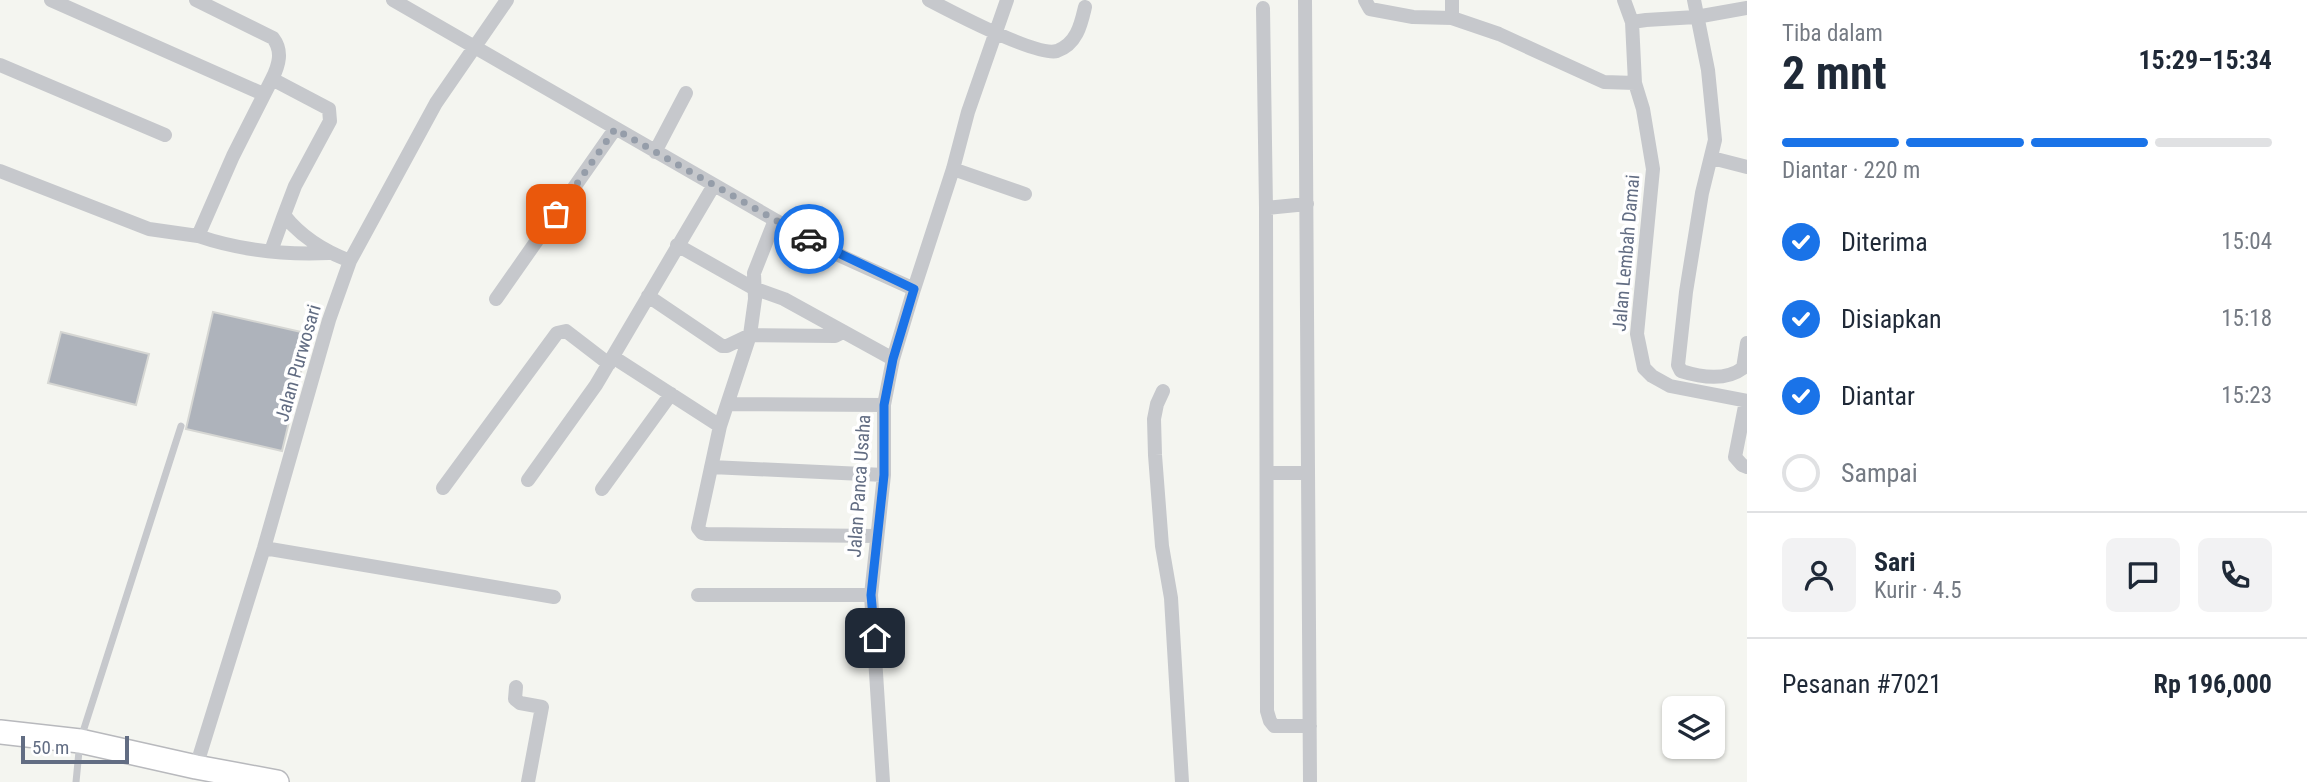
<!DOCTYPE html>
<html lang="id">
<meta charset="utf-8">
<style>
body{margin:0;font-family:"Roboto Condensed",sans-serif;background:#f2f2f3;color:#1f2937;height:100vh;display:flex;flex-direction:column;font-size:26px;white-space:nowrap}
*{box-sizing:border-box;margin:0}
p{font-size:23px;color:#747a83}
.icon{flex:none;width:38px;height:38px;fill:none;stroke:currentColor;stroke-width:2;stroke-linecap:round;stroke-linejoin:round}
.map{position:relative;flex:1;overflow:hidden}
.details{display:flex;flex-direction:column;background:#fff;width:560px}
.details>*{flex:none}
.buttons{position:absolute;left:1662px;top:696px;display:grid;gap:14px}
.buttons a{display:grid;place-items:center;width:63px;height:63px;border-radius:10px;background:#fff;box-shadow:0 2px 5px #0004;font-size:35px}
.scale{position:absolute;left:21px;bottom:18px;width:108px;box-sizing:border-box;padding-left:7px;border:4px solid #626d83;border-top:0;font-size:19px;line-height:24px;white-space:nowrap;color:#626d83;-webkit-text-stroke:5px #fff;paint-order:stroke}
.pin{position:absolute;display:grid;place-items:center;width:60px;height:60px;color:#fff;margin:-30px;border-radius:14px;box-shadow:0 4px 10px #0006}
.courier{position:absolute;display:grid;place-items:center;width:70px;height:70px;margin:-35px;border:5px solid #1a73e8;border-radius:50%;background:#fff;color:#222;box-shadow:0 2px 9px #0007}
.overview em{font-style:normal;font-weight:700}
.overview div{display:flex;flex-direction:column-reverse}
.overview{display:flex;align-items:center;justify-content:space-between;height:119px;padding:0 35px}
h1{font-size:46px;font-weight:700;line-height:52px}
.bar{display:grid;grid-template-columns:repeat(4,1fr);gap:10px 7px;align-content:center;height:84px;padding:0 35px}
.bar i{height:9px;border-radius:5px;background:#e0e1e3}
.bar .on{background:#1a73e8}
.bar p{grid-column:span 4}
.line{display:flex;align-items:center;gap:18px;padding:0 35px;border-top:2px solid #e0e1e3}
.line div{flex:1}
.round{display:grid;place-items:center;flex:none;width:74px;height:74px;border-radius:10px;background:#f2f2f3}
ol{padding:0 35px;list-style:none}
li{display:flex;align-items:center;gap:21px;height:77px}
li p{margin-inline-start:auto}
li .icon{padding:7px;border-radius:50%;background:#1a73e8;color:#fff;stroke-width:4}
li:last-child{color:#747a83}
li i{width:38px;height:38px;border:4px solid #e0e1e3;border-radius:50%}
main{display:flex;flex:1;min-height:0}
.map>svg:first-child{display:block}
</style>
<main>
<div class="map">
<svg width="1747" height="782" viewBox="0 0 1747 782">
<rect width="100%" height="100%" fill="#f4f5f0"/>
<!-- building -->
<path fill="#aeb3bb" stroke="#d5d6d3" stroke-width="2" d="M213 312 310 334 282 451 186 429Z
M61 332 149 354 136 405 48 383Z"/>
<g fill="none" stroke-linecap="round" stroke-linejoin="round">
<!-- trunk casing -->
<g stroke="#b8b9bd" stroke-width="26">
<path id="trunk" d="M0 732 80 741 196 767 277 782"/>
</g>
<!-- service -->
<path stroke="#c6c8cc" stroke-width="7" d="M76 782 80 741 181 426"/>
<!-- minor -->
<path stroke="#c6c8cc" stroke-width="14" d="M51 0 263 94
M196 0 273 38C283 51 279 65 272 79
M393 0 775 220 830 251 914 289
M929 0C950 11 1037 57 1057 51 1077 44 1081 24 1085 7
M1305 0 1310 782
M1365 0 1370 9 1413 17 1452 18
M1452 0V18L1499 34 1604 82 1635 83
M1624 0 1632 22
M1694 0 1708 70 1715 140 1702 193 1686 292 1678 365 1681 371C1700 377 1726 381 1743 368L1747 343
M1263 8 1266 208 1267 711 1270 721 1274 726H1310
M1747 8 1696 17 1646 20 1632 22 1635 83 1643 109 1653 169 1637 334 1644 368 1652 376 1670 386 1747 401
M0 65 165 135
M655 152 686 93
M1712 158 1747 167
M953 169 1025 194
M0 171 149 229 198 236
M1266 208 1307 204
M775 220 754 273 755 299 750 335 720 426 698 528 702 533 706 534 876 536
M677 245 753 288 784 299 893 359
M271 251 284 215
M329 253C286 255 239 250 198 236L233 156 272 79 329 109 330 121 295 186 284 215C301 237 324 251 350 261
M648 296 722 346H727L750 335 835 336 843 332
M496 299 615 129
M613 357 720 426
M1163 391 1157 404 1154 419 1155 455 1162 546 1171 598 1182 782
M1746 401 1735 457 1742 465 1747 467
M728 404 884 405
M711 467 884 475
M1267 473H1307
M528 480 596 385 714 185
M443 488 557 333 566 331 609 364
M602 489 671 394
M264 548 554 597
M698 595H871
M516 687 515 699 520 703 542 707 528 782
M196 767 264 548 329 320 350 261 436 103 507 0
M883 782 871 595 884 475V405L893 359 914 289 953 169 968 112 1007 0"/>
<!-- trunk -->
<use href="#trunk" stroke="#fff" stroke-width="23"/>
</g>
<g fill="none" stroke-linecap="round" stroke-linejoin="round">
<!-- done -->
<path stroke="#959da9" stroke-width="7" stroke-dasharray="0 12.6" d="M556 214 615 129 809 239"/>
<!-- route -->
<path stroke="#1a73e8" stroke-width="9" d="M809 239 914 289 893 359 884 405V475L871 595 875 638"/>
</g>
<g text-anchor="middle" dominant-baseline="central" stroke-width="7" stroke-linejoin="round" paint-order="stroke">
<!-- street labels -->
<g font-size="19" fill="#626d83" stroke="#fff">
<text transform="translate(1626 253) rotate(-85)">Jalan Lembah Damai</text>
<text transform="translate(298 363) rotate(-74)">Jalan Purwosari</text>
<text transform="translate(859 486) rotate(-86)">Jalan Panca Usaha</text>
</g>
</g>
</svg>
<div class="buttons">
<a><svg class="icon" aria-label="layers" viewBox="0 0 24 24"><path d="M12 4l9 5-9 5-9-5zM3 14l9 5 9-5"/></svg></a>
</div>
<div class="scale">50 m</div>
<div class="pin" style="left:556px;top:214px;background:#ea580c"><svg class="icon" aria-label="bag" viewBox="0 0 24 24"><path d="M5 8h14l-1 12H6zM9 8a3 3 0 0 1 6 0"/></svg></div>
<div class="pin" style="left:875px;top:638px;background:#1f2937"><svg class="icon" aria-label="home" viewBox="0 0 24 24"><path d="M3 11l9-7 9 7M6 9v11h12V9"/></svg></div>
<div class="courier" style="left:809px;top:239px"><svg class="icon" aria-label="car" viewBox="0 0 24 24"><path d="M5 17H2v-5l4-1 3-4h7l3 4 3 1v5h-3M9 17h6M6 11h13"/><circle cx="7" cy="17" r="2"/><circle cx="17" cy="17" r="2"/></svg></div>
</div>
<section class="details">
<div class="overview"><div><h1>2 mnt</h1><p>Tiba dalam</p></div><em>15:29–15:34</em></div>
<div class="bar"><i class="on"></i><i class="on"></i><i class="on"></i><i></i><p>Diantar · 220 m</p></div>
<ol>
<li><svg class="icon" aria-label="check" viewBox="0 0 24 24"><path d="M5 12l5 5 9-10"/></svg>Diterima<p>15:04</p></li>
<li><svg class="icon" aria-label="check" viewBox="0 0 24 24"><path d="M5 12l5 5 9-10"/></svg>Disiapkan<p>15:18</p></li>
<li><svg class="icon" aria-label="check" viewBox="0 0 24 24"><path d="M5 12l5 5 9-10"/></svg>Diantar<p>15:23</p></li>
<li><i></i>Sampai</li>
</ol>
<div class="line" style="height:126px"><a class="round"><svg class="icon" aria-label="person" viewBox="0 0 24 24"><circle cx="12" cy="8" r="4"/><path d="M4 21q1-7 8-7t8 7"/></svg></a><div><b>Sari</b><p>Kurir · 4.5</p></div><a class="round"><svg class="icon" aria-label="chat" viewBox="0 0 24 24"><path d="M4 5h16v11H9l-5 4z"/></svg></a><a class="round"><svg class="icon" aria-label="phone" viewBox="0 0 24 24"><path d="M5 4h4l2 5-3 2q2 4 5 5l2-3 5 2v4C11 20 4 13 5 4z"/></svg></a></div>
<div class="line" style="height:91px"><div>Pesanan #7021</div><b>Rp 196,000</b></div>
</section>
</main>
